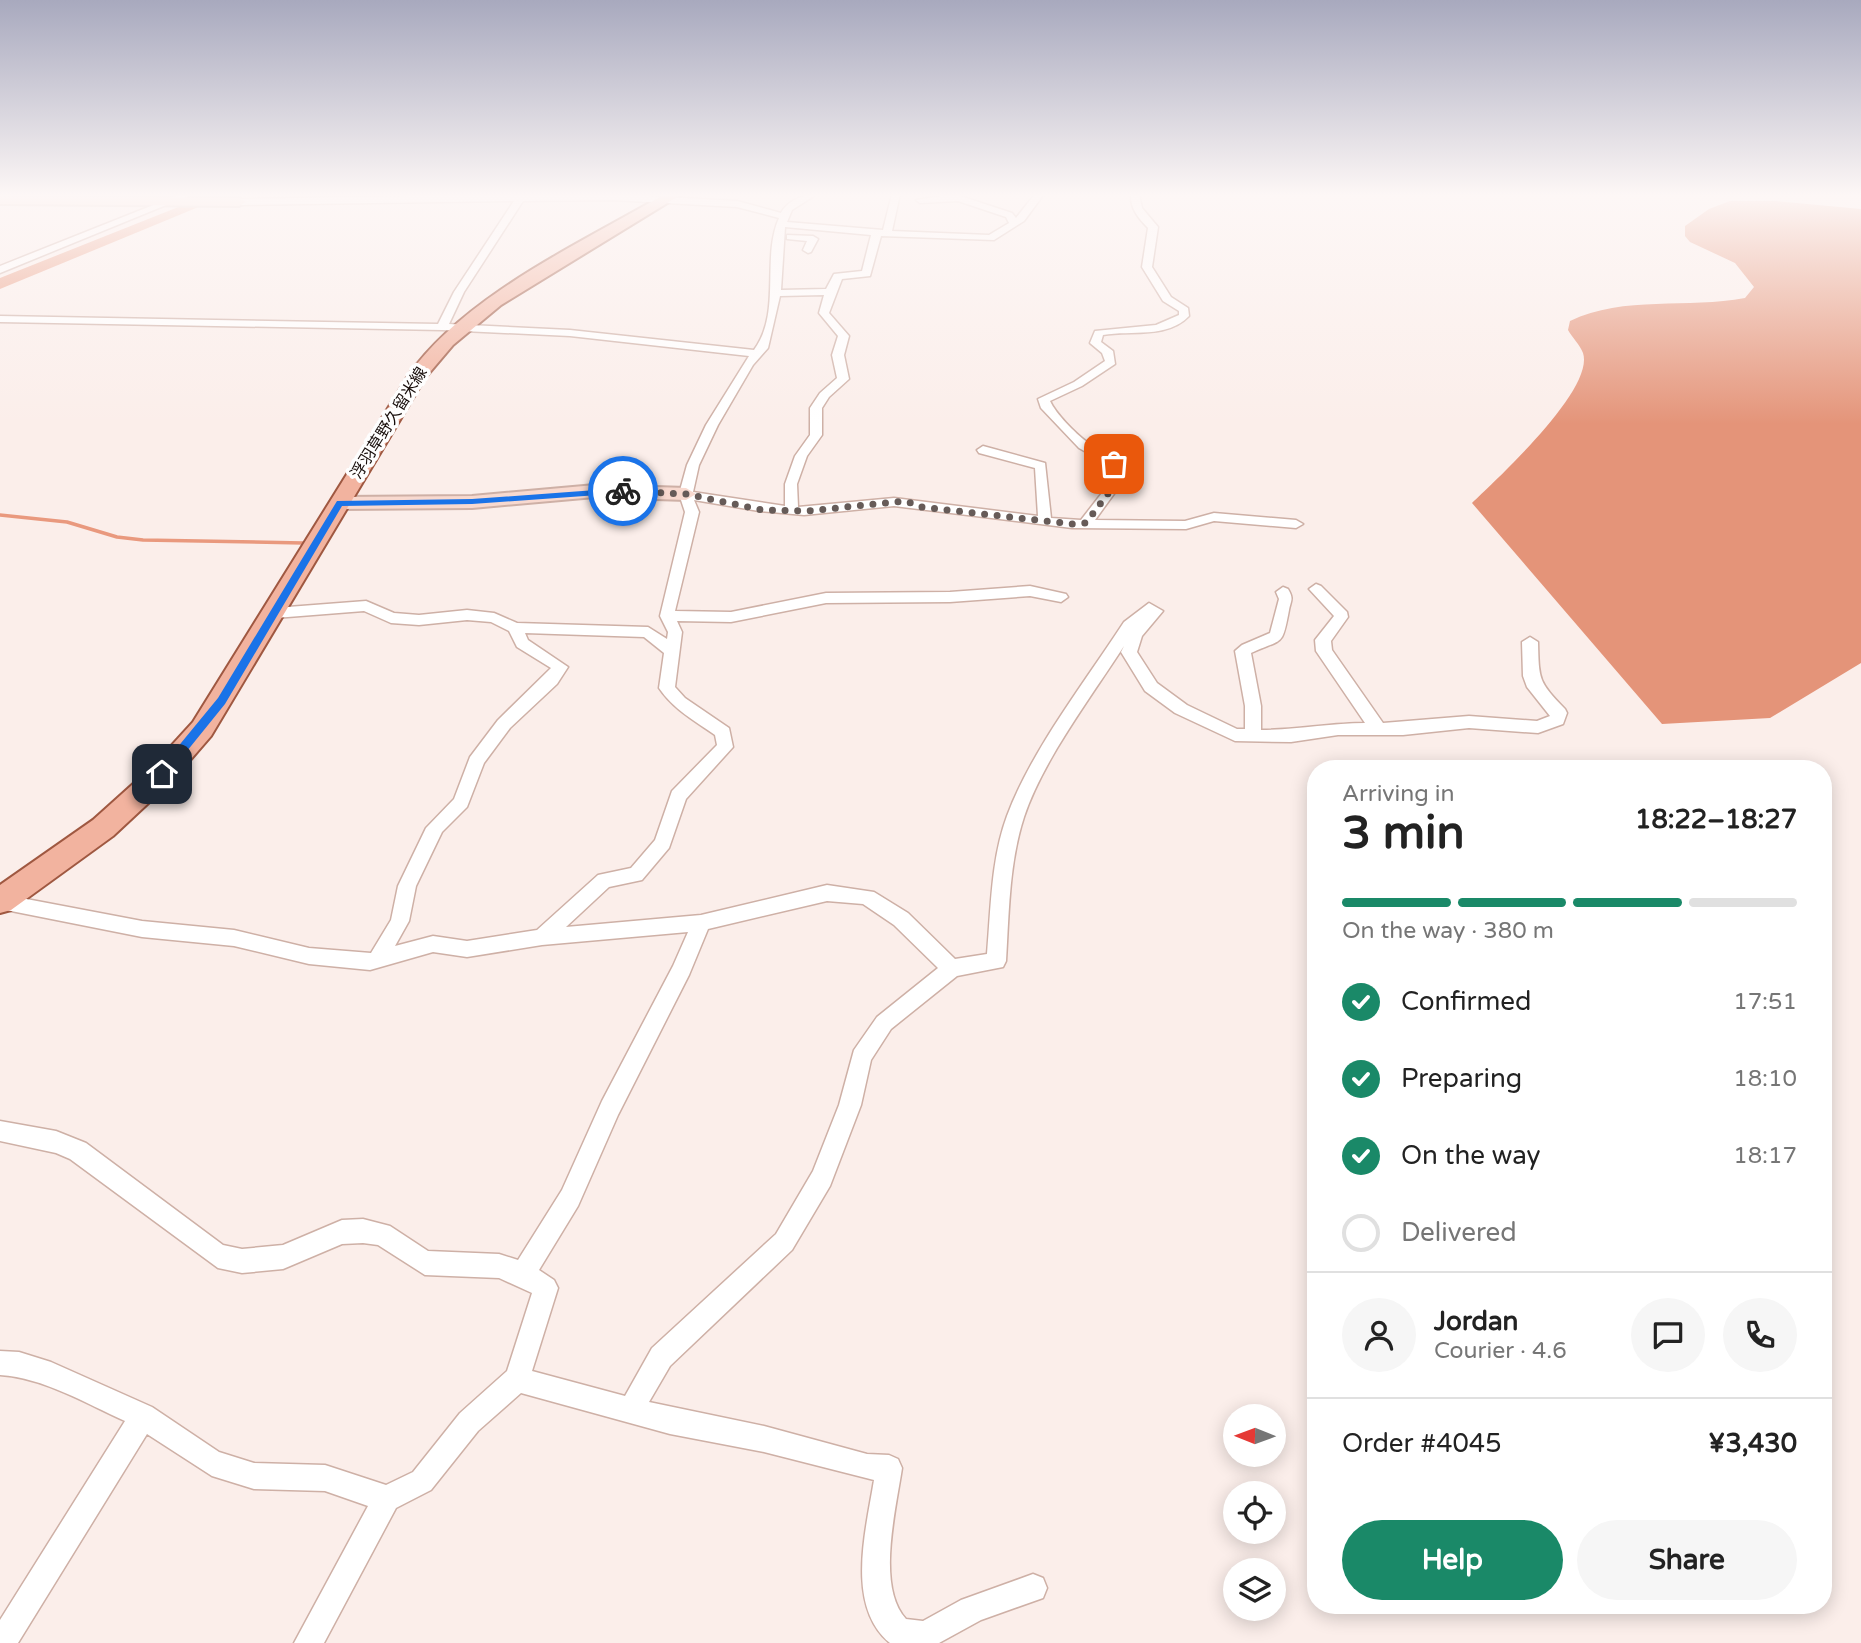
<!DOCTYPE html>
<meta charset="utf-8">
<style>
body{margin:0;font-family:"Varela Round","Noto Sans JP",sans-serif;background:#f6f6f6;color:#222;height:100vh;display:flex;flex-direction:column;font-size:26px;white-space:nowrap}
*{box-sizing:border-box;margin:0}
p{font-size:23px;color:#767676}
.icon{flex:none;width:38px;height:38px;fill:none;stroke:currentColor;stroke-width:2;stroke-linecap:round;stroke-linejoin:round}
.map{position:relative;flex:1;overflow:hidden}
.details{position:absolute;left:1307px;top:760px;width:525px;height:854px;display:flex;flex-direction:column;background:#fff;border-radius:28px;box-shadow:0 4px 18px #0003}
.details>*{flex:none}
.needle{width:46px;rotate:271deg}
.fabs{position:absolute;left:1223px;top:1404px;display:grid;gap:14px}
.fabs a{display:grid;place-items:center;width:63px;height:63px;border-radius:50%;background:#fff;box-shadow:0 4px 18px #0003;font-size:35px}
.pin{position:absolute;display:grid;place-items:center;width:60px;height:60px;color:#fff;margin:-30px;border-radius:14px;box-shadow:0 4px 10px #0006}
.courier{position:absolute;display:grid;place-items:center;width:70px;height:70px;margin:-35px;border:5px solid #1a73e8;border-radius:50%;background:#fff;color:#222;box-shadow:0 2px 9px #0007}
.headline em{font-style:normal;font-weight:800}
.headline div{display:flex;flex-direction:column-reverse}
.headline{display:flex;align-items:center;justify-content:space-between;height:119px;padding:0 35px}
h1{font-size:46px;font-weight:800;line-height:52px}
.bar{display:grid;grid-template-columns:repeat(4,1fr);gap:10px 7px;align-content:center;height:84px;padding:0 35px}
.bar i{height:9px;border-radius:5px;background:#e0e0e0}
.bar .active{background:#1a8968}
.bar p{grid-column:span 4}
.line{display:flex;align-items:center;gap:18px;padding:0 35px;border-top:2px solid #e0e0e0}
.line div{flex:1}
.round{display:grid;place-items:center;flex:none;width:74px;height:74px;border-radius:37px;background:#f6f6f6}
ol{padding:0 35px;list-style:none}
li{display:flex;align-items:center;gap:21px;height:77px}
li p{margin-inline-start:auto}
li .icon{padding:7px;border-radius:50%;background:#1a8968;color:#fff;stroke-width:4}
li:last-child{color:#767676}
li i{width:38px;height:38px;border:4px solid #e0e0e0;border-radius:50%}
.action{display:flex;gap:14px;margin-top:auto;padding:14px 35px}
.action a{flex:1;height:80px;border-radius:42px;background:#1a8968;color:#fff;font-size:28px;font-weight:800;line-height:80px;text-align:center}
.action a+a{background:#f6f6f6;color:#222}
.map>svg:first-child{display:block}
</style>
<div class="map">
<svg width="1861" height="1643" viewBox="0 0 1861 1643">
<rect width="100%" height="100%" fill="#fbeeea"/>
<!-- forest -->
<path fill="#e49479" d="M1730 201H1776L1861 209V663L1770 718 1662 724 1472 503C1497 479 1595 389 1583 353 1580 345 1572 337 1568 330L1570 321C1624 295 1688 309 1745 298L1754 287 1735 263 1690 242 1685 236V226L1709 209Z"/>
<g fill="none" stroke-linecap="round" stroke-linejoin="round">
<!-- stream -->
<path stroke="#e9997e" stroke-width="3.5" d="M0 515 67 522 117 537 143 540 303 543"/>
<!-- river -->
<path fill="#e9997e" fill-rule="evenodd" d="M211 194H230L0 289V278Z"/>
<!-- street casing -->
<g stroke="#ceb0a6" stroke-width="3">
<path id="street" d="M181 194H193L0 273V266Z
M519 194H613L737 201 781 213C787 201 804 194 817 194L792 210 787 222 883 230 892 194H900L892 231 989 235 1009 223 1006 217 958 201 920 203 916 200 954 194 1012 213 1016 218 1035 194H1044L1024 221 994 240 881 236 870 276 842 279 829 313 849 336 844 355 849 379 829 397 822 408V435L807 456 797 484 798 507 894 498 1038 516 1035 468 979 453 977 450 983 446 1045 463 1051 518 1081 520 1112 480V473L1102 461 1079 448 1041 408 1038 399 1074 382 1105 361 1102 353 1090 343 1095 331 1156 325 1179 315V311L1163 301 1142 267 1148 228C1138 218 1130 208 1131 194H1139L1142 208 1158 227 1152 267 1171 297 1188 308 1189 316C1167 339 1132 330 1103 335L1101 342 1113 351 1115 364 1082 386 1050 401C1056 414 1075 433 1087 442 1101 453 1124 458 1124 480L1095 520 1185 521 1214 513 1296 520 1303 524 1296 528 1214 521 1186 529 1072 528 894 506 804 515 759 511 694 500 699 512 675 611 731 612 826 593 950 592 1030 586 1066 594 1068 597 1061 602 1030 596 950 602 826 603 731 622 677 621 682 632 675 687 685 698 729 728 733 747 686 799 669 848 642 880 609 887 566 927 701 915 827 885 874 892 908 913 955 959 987 954C991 908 991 859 1007 816 1032 749 1085 682 1124 622L1149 603 1163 611 1142 636 1137 652 1157 683 1187 705 1237 729H1245V706L1235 651 1242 645 1270 633 1279 599 1276 592 1283 587 1288 589C1294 599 1291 600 1289 610 1282 648 1283 638 1251 653L1261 706V730C1296 730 1330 723 1365 723L1316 651 1315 640 1334 616 1309 589 1316 584 1321 586 1347 612 1348 617 1331 641 1332 650 1383 723 1469 716 1537 721 1550 716 1527 687 1523 676 1522 642 1530 637 1538 642C1539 680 1538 681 1565 709L1567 713 1563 724 1538 733 1469 728 1403 735H1338L1291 742 1235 741 1175 713 1145 691 1121 652 1124 646C1091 697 1043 760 1024 817 1009 863 1009 913 1006 961L1003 967 957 976 891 1029 871 1060 861 1105 830 1186 792 1250 670 1366 649 1402 764 1426 867 1454 889 1455 898 1459 902 1468C896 1509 876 1587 906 1619L923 1621 961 1600 1033 1574 1043 1578 1047 1588 1043 1598 981 1620 939 1643H890C845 1606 866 1530 874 1480L764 1452 670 1434 521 1393 478 1431 431 1490 396 1508 324 1643H294L368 1506 325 1491 254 1489 212 1476 147 1434 18 1643H0V1620L125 1421C85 1403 44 1378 0 1375V1351L19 1352 51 1362 152 1407 219 1452 254 1463 325 1465 386 1485 413 1472 460 1413 507 1371 532 1293 499 1278 425 1275 378 1245 363 1243 342 1244 283 1269 242 1273 218 1268 70 1159 56 1153 0 1141V1121L56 1131 86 1143 223 1245 242 1249 283 1245 342 1220 363 1219 390 1226 428 1251 499 1254 518 1260 562 1190 602 1101 673 966 688 932 542 945 467 957 433 952 370 970 309 964 234 946 142 937 1 909 0 894 142 921 234 930 309 948 371 953 391 920 398 886 426 828 454 799 470 757 498 720 551 668 517 647 509 631 491 622 467 620 419 625 391 623 364 611 275 618 268 613 275 608 366 601 394 613 419 615 467 610 494 613 517 623 648 627 667 639 668 632 660 616 685 512 679 494 687 465 706 425 749 356 570 336 442 330 0 322V316L438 324 454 292 514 201 239 205 234 202 239 199ZM613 200 737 207 779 218C761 259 782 312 754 350L570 330 449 324 464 292 523 201ZM785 227 871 235 862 271 834 274 826 289 781 290ZM824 295 819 313 838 336 832 355 837 378 820 393 810 408V435L795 456 785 484V506L693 492 699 465 718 425 753 365 768 348 780 296ZM525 633 644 637 664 653 659 688C673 709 695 721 715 735L717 745 672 791 655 840 631 868 598 875 537 930 467 941 433 936 395 946 409 921 416 886 442 832 467 807 484 763 510 728 557 684 568 667 528 640ZM827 901 863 904 894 925 938 968 877 1017 854 1050 839 1105 813 1171 776 1234 652 1348 625 1396 532 1371 558 1288 554 1280 539 1270 578 1206 618 1115 689 975 708 929Z
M787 235 813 236 818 239 811 252 808 253 803 250 807 241 787 239Z"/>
</g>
<!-- secondary casing -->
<g stroke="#ceb0a6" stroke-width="4">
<path id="secondary" d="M0 196 239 198 246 202 239 206 0 204Z
M595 485 686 488 696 494 686 500 595 497 472 508 340 509 330 503 340 497 472 496Z"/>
</g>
<!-- primary casing -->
<g stroke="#9f5841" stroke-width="4">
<path id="primary" d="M665 194H682L501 305 453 345 425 378 211 736 172 781 113 836 11 910 0 913V885L93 820 152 767 193 722 408 376C465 295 581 243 665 194Z"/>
</g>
<!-- street -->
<use href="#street" fill="#fff" fill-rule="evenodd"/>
<!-- secondary -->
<use href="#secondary" fill="#f8d9cf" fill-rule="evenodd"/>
<!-- primary -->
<use href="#primary" fill="#f2b39f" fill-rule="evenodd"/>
</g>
<!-- sky -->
<linearGradient id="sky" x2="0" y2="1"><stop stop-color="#a8a9be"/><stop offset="0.46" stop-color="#fdf7f6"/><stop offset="1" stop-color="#fdf7f6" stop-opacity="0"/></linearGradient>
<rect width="1861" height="424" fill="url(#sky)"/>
<!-- route -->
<path fill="#1a73e8" d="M623 488 626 493 472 504 342 506 225 704 166 777H158V771L218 698 337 501 472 499Z"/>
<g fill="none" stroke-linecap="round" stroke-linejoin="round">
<!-- done -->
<path stroke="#665b58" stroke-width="7" stroke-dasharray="0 12.6" d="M623 491 686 494 762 510 807 511 906 501 921 507 1072 524 1086 523 1118 480 1114 464"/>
</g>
<g text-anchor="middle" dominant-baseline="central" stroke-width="7" stroke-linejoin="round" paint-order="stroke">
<!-- far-street labels -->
<g font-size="16" fill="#160c09" stroke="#fefefe">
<text transform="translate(389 423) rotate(-58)">浮羽草野久留米線</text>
</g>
</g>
</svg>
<div class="fabs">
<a><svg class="needle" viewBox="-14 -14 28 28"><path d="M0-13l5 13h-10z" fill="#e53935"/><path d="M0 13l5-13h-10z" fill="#767676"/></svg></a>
<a><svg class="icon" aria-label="locate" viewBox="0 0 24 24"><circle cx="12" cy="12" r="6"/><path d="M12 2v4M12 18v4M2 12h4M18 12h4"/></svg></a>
<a><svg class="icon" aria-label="layers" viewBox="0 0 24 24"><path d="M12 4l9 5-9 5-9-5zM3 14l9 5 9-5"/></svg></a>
</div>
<div class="pin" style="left:1114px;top:464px;background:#ea580c"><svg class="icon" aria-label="bag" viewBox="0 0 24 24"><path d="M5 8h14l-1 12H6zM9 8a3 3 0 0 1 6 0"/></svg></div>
<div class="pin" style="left:162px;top:774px;background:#1f2937"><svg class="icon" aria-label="home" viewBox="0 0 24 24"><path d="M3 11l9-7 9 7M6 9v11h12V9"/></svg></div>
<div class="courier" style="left:623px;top:491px"><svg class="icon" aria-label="bike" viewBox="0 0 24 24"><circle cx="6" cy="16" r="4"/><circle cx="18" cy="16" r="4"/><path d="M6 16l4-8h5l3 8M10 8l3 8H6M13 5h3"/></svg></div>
<section class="details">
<div class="headline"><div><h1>3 min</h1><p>Arriving in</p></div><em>18:22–18:27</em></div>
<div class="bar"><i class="active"></i><i class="active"></i><i class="active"></i><i></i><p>On the way · 380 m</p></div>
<ol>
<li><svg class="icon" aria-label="check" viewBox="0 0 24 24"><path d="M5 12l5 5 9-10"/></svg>Confirmed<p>17:51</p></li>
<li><svg class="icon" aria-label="check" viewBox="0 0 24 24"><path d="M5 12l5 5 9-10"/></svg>Preparing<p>18:10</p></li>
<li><svg class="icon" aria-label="check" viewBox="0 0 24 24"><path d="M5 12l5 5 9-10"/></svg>On the way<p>18:17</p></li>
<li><i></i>Delivered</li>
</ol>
<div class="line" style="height:126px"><a class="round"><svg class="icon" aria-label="person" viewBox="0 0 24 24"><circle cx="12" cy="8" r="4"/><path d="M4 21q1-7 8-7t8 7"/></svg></a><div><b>Jordan</b><p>Courier · 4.6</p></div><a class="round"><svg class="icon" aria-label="chat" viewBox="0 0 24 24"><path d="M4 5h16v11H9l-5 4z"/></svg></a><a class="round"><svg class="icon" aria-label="phone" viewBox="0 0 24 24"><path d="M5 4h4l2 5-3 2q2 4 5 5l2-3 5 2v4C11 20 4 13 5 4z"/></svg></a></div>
<div class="line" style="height:91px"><div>Order #4045</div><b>¥3,430</b></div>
<div class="action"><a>Help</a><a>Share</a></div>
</section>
</div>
